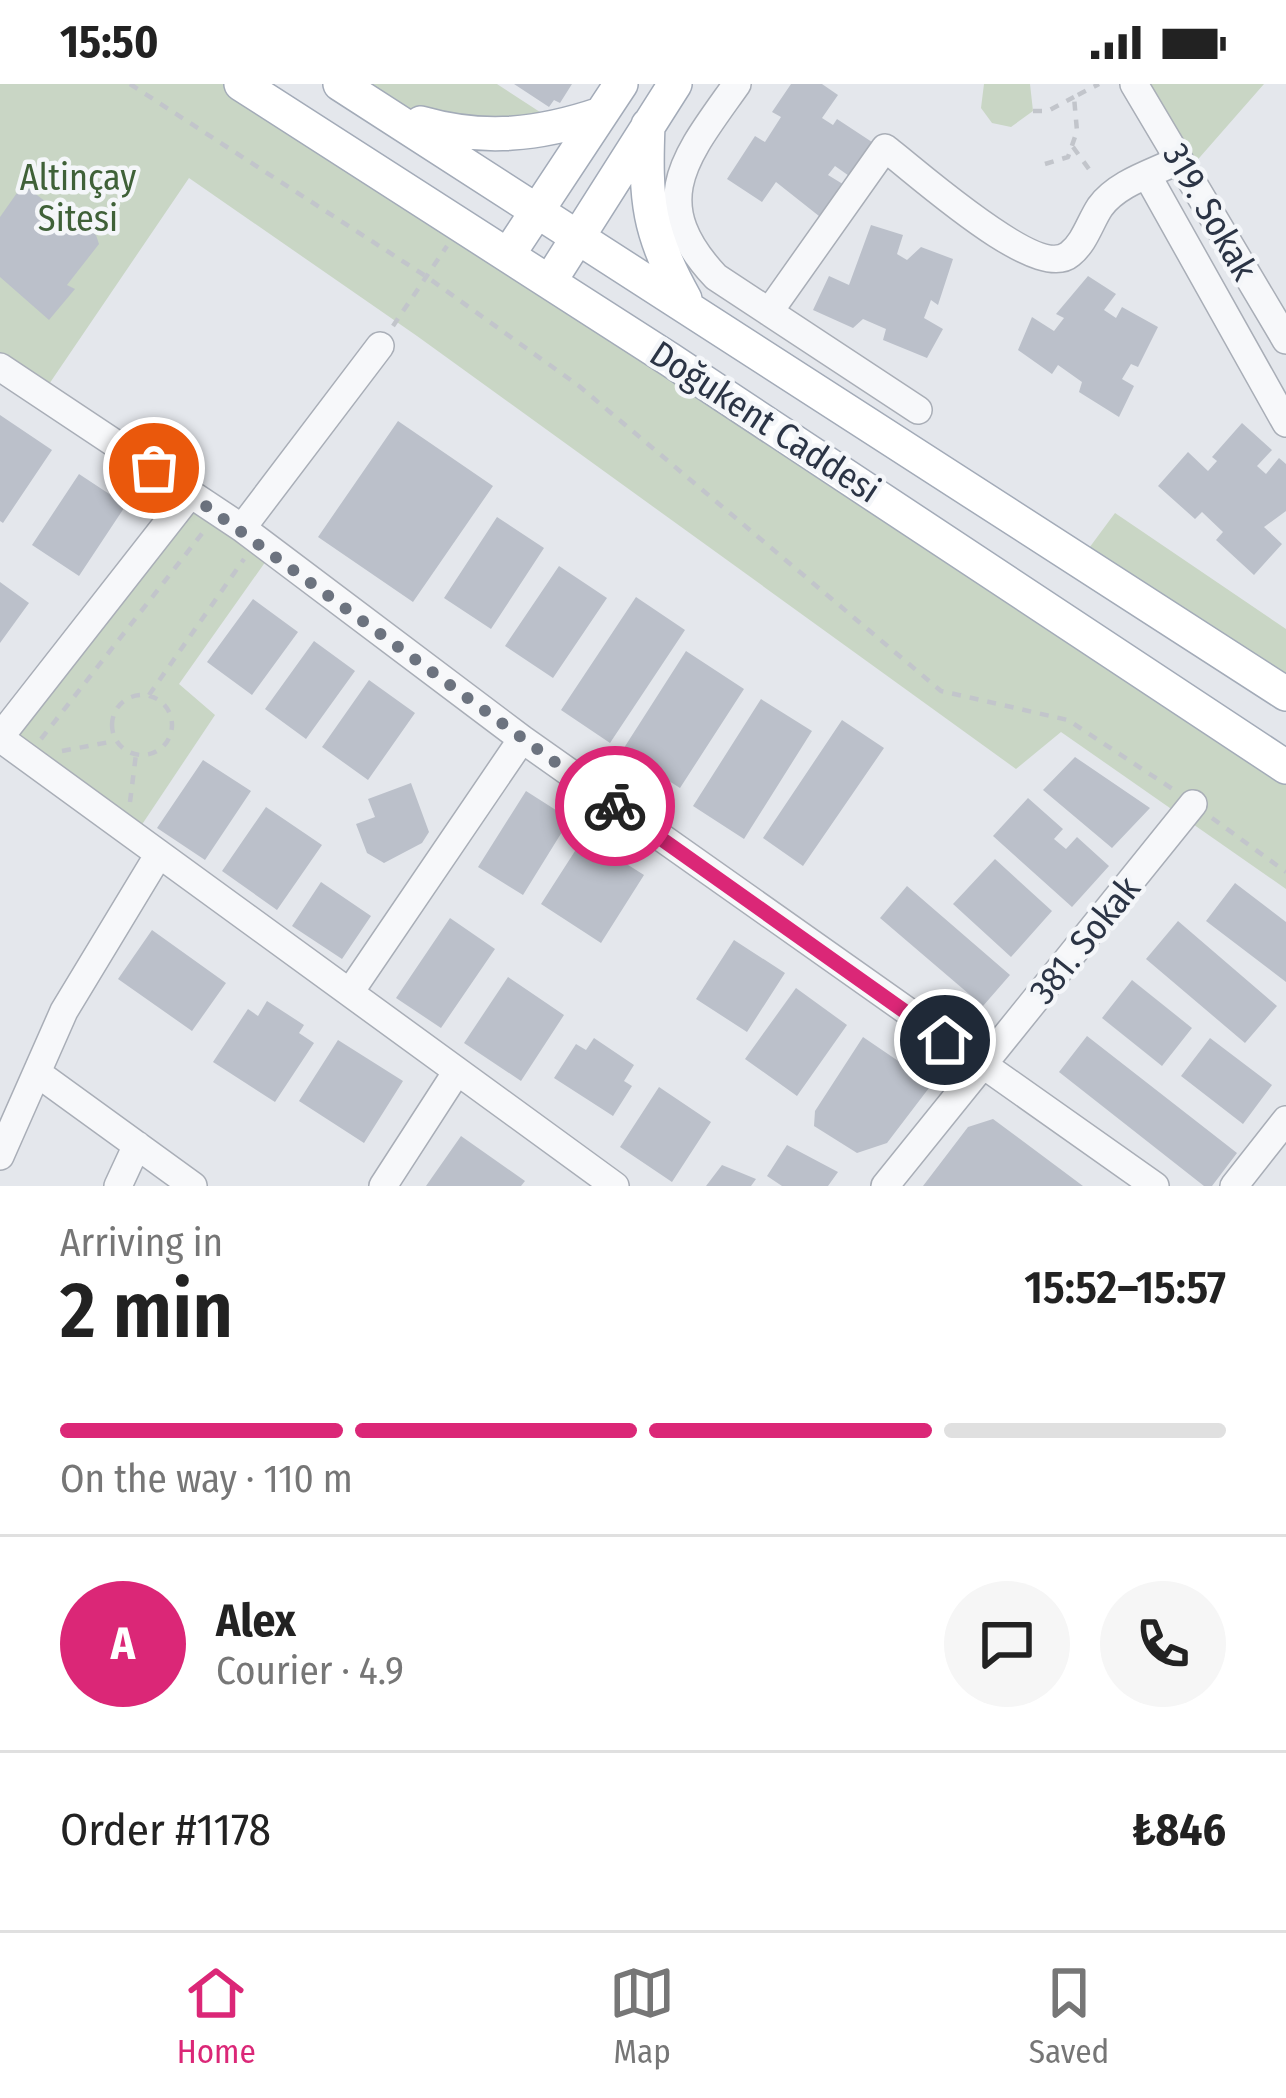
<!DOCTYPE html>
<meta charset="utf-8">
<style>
body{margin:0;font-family:"Fira Sans Condensed",sans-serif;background:#f6f6f6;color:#222;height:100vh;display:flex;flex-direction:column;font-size:45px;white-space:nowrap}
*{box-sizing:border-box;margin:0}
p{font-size:39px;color:#767676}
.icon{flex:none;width:66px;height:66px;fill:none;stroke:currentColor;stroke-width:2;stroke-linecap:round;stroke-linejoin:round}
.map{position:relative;height:1102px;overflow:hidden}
.side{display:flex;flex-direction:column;background:#fff;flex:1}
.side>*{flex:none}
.pin{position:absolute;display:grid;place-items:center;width:102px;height:102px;color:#fff;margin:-51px;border:6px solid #fff;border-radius:50%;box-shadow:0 3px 12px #0007}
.courier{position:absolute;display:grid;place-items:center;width:120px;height:120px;margin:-60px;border:9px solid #db2777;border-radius:50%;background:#fff;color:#222;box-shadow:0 3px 15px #0007}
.head em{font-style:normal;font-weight:600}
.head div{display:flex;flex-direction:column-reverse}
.head{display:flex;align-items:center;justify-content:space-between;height:204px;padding:0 60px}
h1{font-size:78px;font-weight:600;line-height:90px}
.bar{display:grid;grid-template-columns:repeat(4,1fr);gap:18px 12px;align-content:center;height:144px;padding:0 60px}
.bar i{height:15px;border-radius:9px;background:#e0e0e0}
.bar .current{background:#db2777}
.bar p{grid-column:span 4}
.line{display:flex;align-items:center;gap:30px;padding:0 60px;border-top:3px solid #e0e0e0}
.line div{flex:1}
.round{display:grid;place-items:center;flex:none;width:126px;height:126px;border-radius:63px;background:#f6f6f6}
.status{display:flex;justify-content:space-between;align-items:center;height:84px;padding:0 60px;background:#fff;direction:ltr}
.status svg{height:33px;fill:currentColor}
.dock{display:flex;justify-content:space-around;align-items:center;height:168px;border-top:3px solid #e0e0e0;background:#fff;font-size:33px;color:#767676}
.dock a{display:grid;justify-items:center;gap:6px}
.dock .current{color:#db2777}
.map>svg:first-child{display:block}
</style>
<div class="status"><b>15:50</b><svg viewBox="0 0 49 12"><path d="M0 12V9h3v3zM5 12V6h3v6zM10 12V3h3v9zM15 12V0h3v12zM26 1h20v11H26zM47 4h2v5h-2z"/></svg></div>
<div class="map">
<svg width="1286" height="1102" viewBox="0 0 1286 1102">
<rect width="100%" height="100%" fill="#e4e7ec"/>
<!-- green -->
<path fill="#c9d6c5" d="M0 0H241L1286 683V805L1061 648 1016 685 417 252 189 94 43 309 0 283Z
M340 0H497L563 43 455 49Z
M984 0H1030L1033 27 1011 43 992 39 981 24Z
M1134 0H1264L1186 89Z
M191 409 273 467 179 600 215 631 133 754 0 654Z
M1115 429 1286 545V610L1078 479Z"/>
<!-- building -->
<path fill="#bbc0ca" d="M514 0H572L560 19 554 16 549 23Z
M791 0H822L838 11 822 34 833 41 837 35 875 60 852 94 835 82 828 91 846 102 824 136 776 98 762 118 727 95 755 52 765 58 781 33 772 28Z
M29 105 54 124 51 134 56 138 71 132 96 151 99 160 67 201 75 205 49 236 0 193V133L19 106Z
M871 141 903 151 897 170 907 176 921 163 953 175 938 221 931 216 924 234 943 245 927 274 883 256 886 245 863 235 853 244 813 226 829 192 849 201Z
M1088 192 1116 210 1104 226 1116 234 1122 223 1158 243 1138 283 1131 280 1122 295 1134 302 1119 333 1079 308 1082 298 1058 281 1052 290 1018 266 1032 233 1054 247 1064 234 1056 230Z
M0 331 52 366 3 439 0 437Z
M398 337 493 402 413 518 318 453Z
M1242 339 1272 366 1257 382 1266 390 1279 374 1286 380V427L1264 443 1282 460 1254 491 1216 456 1223 448 1202 428 1195 435 1158 402 1188 368 1208 387 1217 377 1212 373Z
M79 390 126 421 79 492 32 461Z
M497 433 544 464 491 545 444 514Z
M559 482 607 514 553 594 505 562Z
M0 498 29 519 0 559Z
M636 513 685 546 610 659 561 626Z
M253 515 298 548 252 611 207 578Z
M314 557 355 587 306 655 265 625Z
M686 567 744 605 680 704 622 667Z
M369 596 415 629 368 696 322 663Z
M761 615 812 647 744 755 693 722Z
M842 636 884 664 803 782 763 754Z
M1075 673 1150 724 1112 764 1043 706Z
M203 676 251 707 205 776 157 744Z
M411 699 429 748 422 759 384 779 367 769 356 740 375 733 368 715Z
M526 707 570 735 523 811 478 783Z
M1028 714 1063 745 1054 755 1066 765 1077 753 1109 782 1072 823 993 752Z
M266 723 322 761 277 826 222 787Z
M584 753 644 791 601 859 541 820Z
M995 775 1052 827 1011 873 953 820Z
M321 798 371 832 342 875 292 842Z
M1235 799 1286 838V898L1206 837Z
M907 802 1010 891 983 922 880 834Z
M450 834 495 865 441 944 396 914Z
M1178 837 1277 922 1245 959 1146 875Z
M152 846 226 899 192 947 118 895Z
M734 856 785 889 747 948 696 915Z
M508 893 564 931 521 997 464 959Z
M1132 896 1192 944 1162 982 1102 934Z
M796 904 847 941 797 1012 745 975Z
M267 917 304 941 299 949 314 959 275 1018 213 978 248 925 258 932Z
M1087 952 1237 1069 1212 1102H1204L1059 988Z
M863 953 932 1000 887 1059 857 1069 814 1042 815 1027Z
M594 954 634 981 624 997 632 1002 613 1032 554 994 576 960 586 966Z
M1210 954 1272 1001 1243 1040 1181 992Z
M338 956 403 997 364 1059 299 1017Z
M659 1003 711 1038 672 1098 620 1063Z
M993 1035 1083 1102H923L968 1043Z
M461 1052 525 1097 521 1102H426Z
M787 1061 838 1088 828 1102H782L767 1092Z
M722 1081 756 1095 751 1102H706Z"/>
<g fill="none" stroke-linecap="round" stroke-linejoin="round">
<!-- minor casing -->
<g stroke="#a9aeb7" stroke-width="30">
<path id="minor" d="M737 0C687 71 644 117 716 193L918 326
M1134 0 1286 256
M1147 91 1286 339
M769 228 885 64C917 88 1037 198 1070 170 1085 158 1090 138 1100 123 1117 99 1153 89 1179 76
M0 283 242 444 522 655 1155 1102
M242 444 380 262
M0 653 191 409
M0 654 615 1102
M350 908 522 655
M40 991 193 1102
M0 1072 64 927 159 770
M118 1102 137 1061
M383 1102 456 989
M885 1102 1193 720
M1234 1102 1286 1036"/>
</g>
<!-- major casing -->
<g stroke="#a3abb8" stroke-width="36">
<path id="major" d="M241 0 669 275 1286 683
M340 0 1286 610
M421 39C484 57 539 51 601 30
M648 41C645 116 648 149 685 215
M508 171 621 0
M550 197 675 0"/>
</g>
<!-- path -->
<path stroke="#c2c5cb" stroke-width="4.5" stroke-dasharray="9 9" stroke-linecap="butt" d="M130 0 427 193 579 302 941 607 1068 636 1174 706
M1033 27H1048L1074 13
M1073 63 1094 92
M1045 80 1068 73 1077 47 1074 13 1099 0
M393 242 447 162
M149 611 244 475
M112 641a30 30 0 1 1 60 0a30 30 0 1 1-60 0Z
M41 655 204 447
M62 667 115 657
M130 718 136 670
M1212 734 1286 788"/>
<!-- minor -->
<use href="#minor" stroke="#f7f8fa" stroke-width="27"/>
<!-- major -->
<use href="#major" stroke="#fff" stroke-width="33"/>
</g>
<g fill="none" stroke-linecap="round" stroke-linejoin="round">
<!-- done -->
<path stroke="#6c737f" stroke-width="12" stroke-dasharray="0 21.6" d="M154 384 615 722"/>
<!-- route -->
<path stroke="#db2777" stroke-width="15" d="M615 722 945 956"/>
</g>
<g text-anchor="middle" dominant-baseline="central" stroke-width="9" stroke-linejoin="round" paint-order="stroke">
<!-- park labels -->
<g font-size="36" fill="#3f6138" stroke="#f4f6f9">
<text x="78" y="94">Altinçay<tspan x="78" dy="41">Sitesi</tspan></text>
</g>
<!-- street labels -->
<g font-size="36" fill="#2b3445" stroke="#f4f6f9">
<text transform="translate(1210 128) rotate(60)">319. Sokak</text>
<text transform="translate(765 338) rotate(33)">Doğukent Caddesi</text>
<text transform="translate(1085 856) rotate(-51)">381. Sokak</text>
</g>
</g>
</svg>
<div class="pin" style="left:154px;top:384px;background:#ea580c"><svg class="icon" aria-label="bag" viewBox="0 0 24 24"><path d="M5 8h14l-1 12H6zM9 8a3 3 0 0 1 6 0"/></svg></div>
<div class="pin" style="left:945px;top:956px;background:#1f2937"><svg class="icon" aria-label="home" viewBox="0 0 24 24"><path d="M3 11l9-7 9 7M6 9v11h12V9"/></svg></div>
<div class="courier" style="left:615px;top:722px"><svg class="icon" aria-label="bike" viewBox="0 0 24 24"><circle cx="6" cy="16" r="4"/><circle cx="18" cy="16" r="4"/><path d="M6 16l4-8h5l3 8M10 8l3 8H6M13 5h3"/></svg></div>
</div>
<section class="side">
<div class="head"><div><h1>2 min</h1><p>Arriving in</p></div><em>15:52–15:57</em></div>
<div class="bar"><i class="current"></i><i class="current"></i><i class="current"></i><i></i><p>On the way · 110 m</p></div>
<div class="line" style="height:216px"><b class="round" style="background:#db2777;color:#fff">A</b><div><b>Alex</b><p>Courier · 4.9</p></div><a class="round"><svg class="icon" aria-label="chat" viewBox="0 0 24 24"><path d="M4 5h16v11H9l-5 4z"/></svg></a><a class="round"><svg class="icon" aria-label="phone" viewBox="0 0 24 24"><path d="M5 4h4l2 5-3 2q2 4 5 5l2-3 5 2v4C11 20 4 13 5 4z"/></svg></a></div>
<div class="line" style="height:156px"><div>Order #1178</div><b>₺846</b></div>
</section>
<nav class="dock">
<a class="current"><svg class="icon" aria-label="home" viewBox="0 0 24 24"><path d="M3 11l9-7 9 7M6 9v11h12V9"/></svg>Home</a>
<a><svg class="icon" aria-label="map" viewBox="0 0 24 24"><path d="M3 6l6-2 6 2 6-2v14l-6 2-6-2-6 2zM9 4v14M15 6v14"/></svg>Map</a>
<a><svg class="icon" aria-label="saved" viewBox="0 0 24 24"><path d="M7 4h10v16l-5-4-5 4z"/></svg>Saved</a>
</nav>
